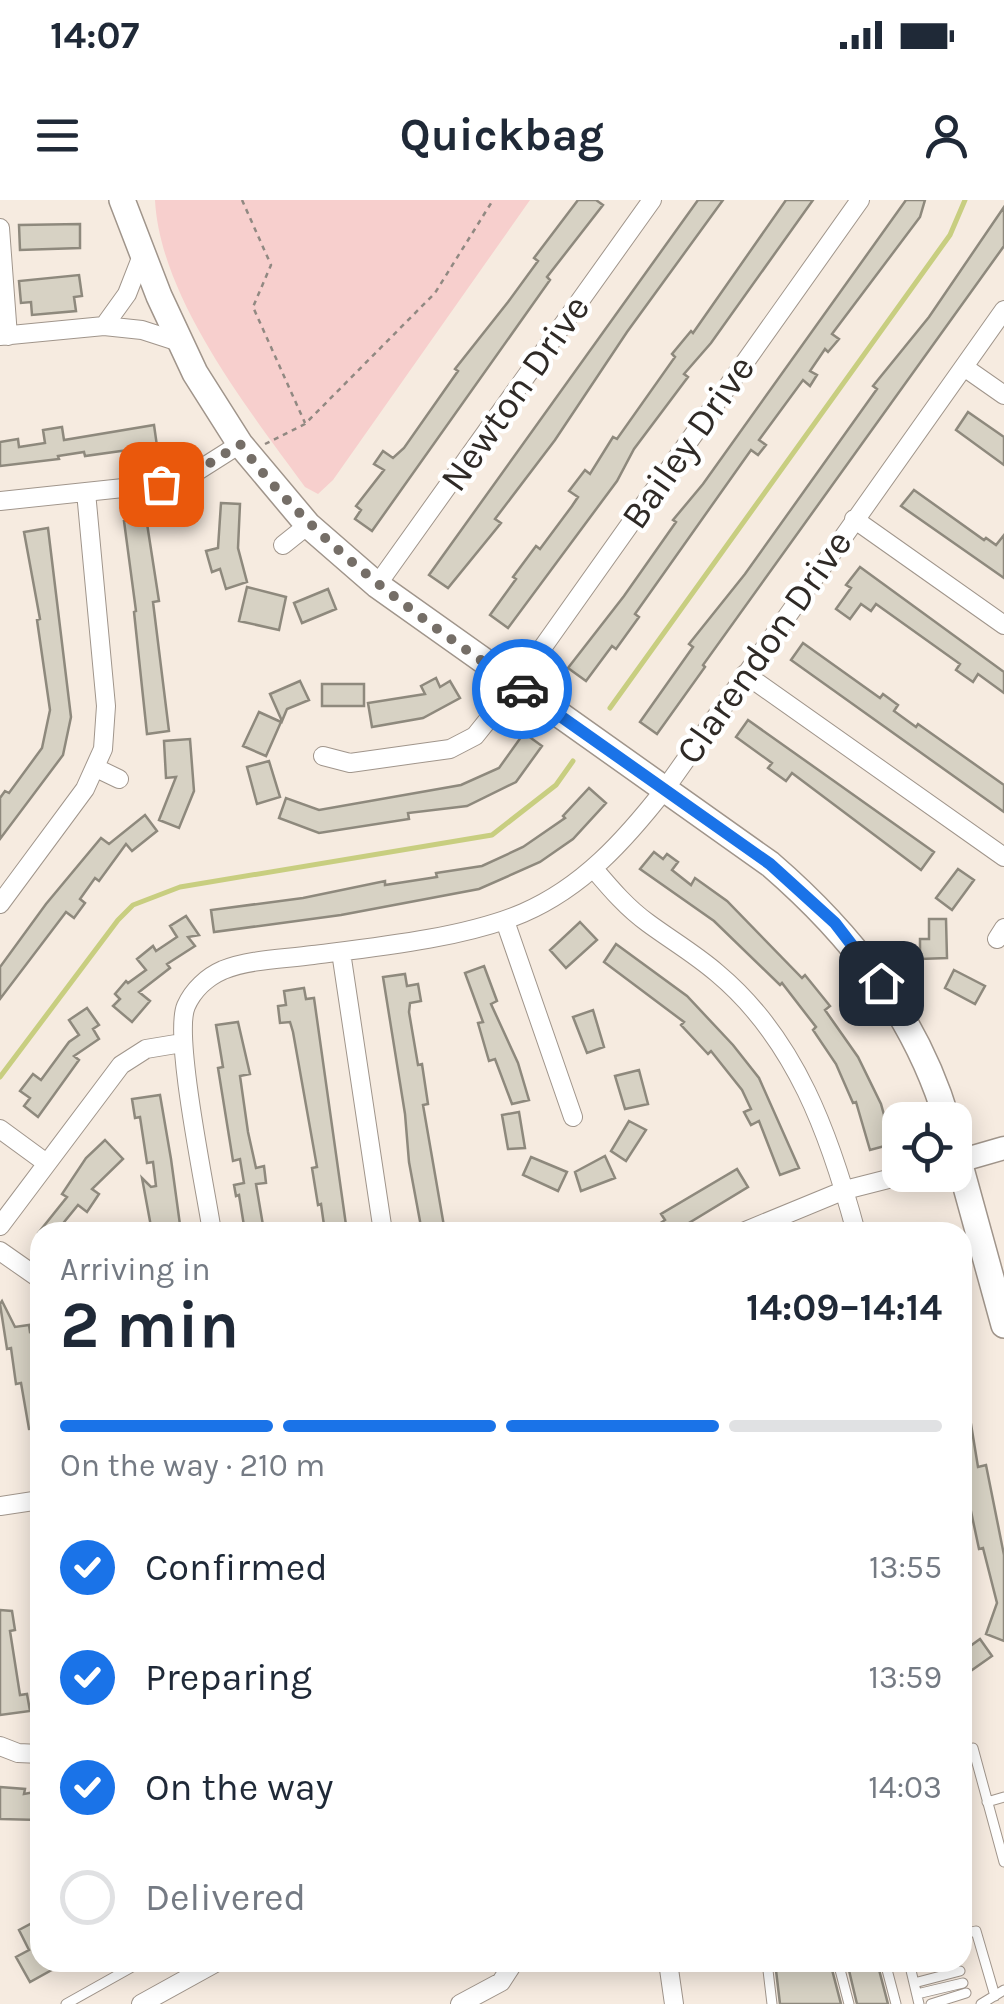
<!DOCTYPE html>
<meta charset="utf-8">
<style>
body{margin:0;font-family:Karla,sans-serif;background:#f6f6f7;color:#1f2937;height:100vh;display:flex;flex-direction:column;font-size:38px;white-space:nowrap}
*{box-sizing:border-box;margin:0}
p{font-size:32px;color:#747a83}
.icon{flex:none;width:55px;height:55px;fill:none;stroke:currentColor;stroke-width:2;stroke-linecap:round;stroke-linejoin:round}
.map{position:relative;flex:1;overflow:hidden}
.side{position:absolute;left:30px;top:1022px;width:942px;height:750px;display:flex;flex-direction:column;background:#fff;border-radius:30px;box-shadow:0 5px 25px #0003}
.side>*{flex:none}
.controls{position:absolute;left:882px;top:902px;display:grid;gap:20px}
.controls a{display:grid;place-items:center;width:90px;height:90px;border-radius:20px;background:#fff;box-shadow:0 5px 25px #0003;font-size:50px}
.pin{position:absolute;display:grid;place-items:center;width:85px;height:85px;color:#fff;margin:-42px;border-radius:20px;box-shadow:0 5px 15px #0006}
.courier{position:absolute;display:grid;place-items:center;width:100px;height:100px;margin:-50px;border:8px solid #1a73e8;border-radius:50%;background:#fff;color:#222;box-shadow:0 2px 12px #0007}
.head em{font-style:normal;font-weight:700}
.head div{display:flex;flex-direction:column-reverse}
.head{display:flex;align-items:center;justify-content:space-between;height:170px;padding:0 30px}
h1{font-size:65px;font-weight:700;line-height:75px}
.bar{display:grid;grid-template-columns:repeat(4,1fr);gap:15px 10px;align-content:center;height:120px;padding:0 30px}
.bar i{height:12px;border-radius:8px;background:#e0e1e3}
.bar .active{background:#1a73e8}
.bar p{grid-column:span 4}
ol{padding:0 30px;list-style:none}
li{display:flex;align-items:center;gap:30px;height:110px}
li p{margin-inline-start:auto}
li .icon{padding:10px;border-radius:50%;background:#1a73e8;color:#fff;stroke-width:4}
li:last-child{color:#747a83}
li i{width:55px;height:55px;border:5px solid #e0e1e3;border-radius:50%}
.status{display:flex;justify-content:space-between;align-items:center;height:70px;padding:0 50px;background:#fff;direction:ltr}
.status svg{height:28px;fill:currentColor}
header{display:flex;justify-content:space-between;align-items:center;height:130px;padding:0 30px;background:#fff;font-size:45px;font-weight:700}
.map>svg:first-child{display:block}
</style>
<div class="status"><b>14:07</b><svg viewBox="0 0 49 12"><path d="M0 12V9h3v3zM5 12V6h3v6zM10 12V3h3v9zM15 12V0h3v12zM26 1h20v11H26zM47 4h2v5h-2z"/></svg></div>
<header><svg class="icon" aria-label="menu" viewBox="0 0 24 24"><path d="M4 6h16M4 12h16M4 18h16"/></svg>Quickbag<svg class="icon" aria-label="person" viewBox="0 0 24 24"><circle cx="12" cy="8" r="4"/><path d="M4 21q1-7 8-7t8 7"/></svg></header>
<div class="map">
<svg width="1004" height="1804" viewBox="0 0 1004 1804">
<rect width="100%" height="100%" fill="#f6ebe0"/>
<!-- green -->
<path fill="#f7cfcd" d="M155 0H530L333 280 318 294 305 287C249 210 160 98 155 0Z"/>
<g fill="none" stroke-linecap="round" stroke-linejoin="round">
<!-- stream -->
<path stroke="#c8ce80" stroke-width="5" d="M610 508 950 35 965 0
M0 877 118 720 133 705 180 687 492 635 556 585 573 561"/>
</g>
<!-- building -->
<path fill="#d7d2c4" stroke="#8e897d" stroke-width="2.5" d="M578 0H596L603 5 547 77 550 80 372 331 355 319 361 310 356 306 384 270 374 264 383 251 393 258 404 248 458 171 455 169 508 102 538 61 534 58Z
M698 0H723L627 132 555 240 495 319 501 323 448 388 429 375Z
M786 0H813L711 143 684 174 688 177 634 249 617 281 508 428 490 415 516 379 513 377 536 346 540 349 572 306 578 297 569 291 585 270 590 274 613 237 617 239 675 157 672 154 691 131 693 133Z
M906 0H925L920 17 832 134 839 139 828 152 825 149 810 171 817 175 810 186 803 180 759 240 766 245 758 255 751 250 635 414 639 417 616 449 612 446 586 481 568 468 624 396 676 322 673 320 703 284Z
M1004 7V46L703 465 705 467 657 534 640 522 693 447 689 444 745 374 877 189 873 186 929 117Z
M80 24V48L20 50 19 25Z
M79 75 82 96 74 97 76 111 32 115 31 102 21 103 19 81Z
M968 212 1004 237V265L956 230Z
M154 225 157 246 85 256 84 252 58 256 59 259 0 266V242L18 239 19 247 45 243 43 230 62 227 64 240Z
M914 290 984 340 986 338 996 345 1004 335V378L901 306Z
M221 303 240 304 238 348 247 382 226 389 220 369 212 372 206 351 218 348Z
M146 317 159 401 153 402 169 531 147 534 134 412 136 411 124 321Z
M48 328 71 517 63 555 0 639V598L5 591 9 593 42 548 50 510 37 420 40 419 24 332Z
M860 367 1004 472V493L978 474 973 482 956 470 960 464 876 404 871 411 861 404 850 419 836 409 851 388 846 385Z
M247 387 286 397 279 430 239 421Z
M328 389 336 409 302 423 294 403Z
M803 443 880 498 883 494 898 505 894 511 916 527 918 524 1004 585V612L791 460Z
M436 478 440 487 450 481 460 498 423 518 372 527 368 503 425 494 421 486Z
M300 481 309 500 287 509 282 521 270 494Z
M322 484H364V506H322Z
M259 512 281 522 266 556 243 546Z
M748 520 934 652 921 670 792 573 786 581 768 568 772 563 736 537Z
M524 533 542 546 516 582 467 606 408 613 409 619 319 633 279 618 286 598 319 610 461 585 499 568Z
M190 539 194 591 179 628 159 620 176 577 166 578 164 541Z
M269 561 280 597 257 604 247 567Z
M589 588 606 603 573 639 540 662 479 689 341 715 214 732 211 710 303 698 385 681V685L437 677 436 673 482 666 523 647 565 618 563 616Z
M145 615 157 631 132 651 126 644 99 681 95 678 80 699 85 703 74 718 66 712 0 799V767L46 704 101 638 109 644Z
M654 652 663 659 667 654 678 662 672 670 691 685 695 678 727 701 802 778 805 775 830 806 825 810 858 857 881 904 892 944 870 950 856 902 853 903 836 864 813 830 816 827 782 783 780 785 714 721 640 669Z
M958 669 974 680 952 710 936 698Z
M186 716 199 735 188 737 195 746 167 764 170 768 139 792 150 801 132 822 113 806 120 799 115 794 126 781 128 783 146 770 137 759 153 746 156 751 177 737 170 726Z
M929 719H946L947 758 920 759V739H929Z
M580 722 597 740 566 768 550 750Z
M616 744 687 796 733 845 759 878 799 968 780 975 759 921 751 925 744 912 751 909 742 890 711 851 708 854 681 825 684 822 604 762Z
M484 766 497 801 491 804 518 863 529 900 512 904 495 859 489 861 478 823 483 822 465 773Z
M954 770 985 786 975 804 945 788Z
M405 774 407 786 418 784 421 801 410 803 409 812 418 865 422 864 428 904 423 905 445 1032H422L409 962 405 914 383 777Z
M304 788 306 799 314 798 347 1032H325L321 1004 318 1005 312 968 317 967 293 832 290 822 280 823 278 806 286 805 284 791Z
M87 808 99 825 93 829 99 839 74 856 79 860 38 917 24 906 30 898 20 891 33 874 41 880 69 842 79 835 69 820Z
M593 810 604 847 587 853 573 817Z
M238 822 250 874 240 876 248 932 256 968 264 966 266 983 256 984 264 1031 252 1032H245L239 995 236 996 234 985 244 983 240 959 233 961 218 868 223 867 216 825Z
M639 870 648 904 625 909 615 876Z
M160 895 171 959 181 1032H152L142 978 151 987 156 986 153 962 147 963 140 917 135 918 132 899Z
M519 912 525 948 508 949 502 915Z
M629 921 646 930 626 961 611 951Z
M105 940 123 959 92 989 99 994 87 1012 78 1005 56 1032H39L67 997 62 994 86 958Z
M605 956 615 978 581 991 575 972Z
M531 957 567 972 558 991 523 975Z
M737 969 748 987 674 1032H647L665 1020 661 1014Z
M2 1101 15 1127 29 1125 30 1132 36 1131 40 1155V1228L29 1229 21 1183 16 1184 11 1148 7 1149 0 1104Z
M969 1212 978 1267 986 1265 1004 1355V1441L986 1434 997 1403 983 1348 979 1349 962 1269V1213Z
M0 1410 12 1411 15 1430 10 1431 20 1495 27 1494 30 1511 0 1515Z
M980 1439 992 1456 962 1477V1452Z
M0 1587 25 1589 24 1594 40 1591V1620L0 1619Z
M36 1721 40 1727V1762H66L30 1782 16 1757 29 1750 19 1730Z
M775 1762H793L794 1768 812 1762H830L841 1804H780Z
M847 1762H877L888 1804H857Z"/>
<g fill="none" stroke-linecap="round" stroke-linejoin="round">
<!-- service casing -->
<g stroke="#a0958b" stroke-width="11">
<path id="service" d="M973 1548 1004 1662
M987 1602 1004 1597
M967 1733 976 1731 995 1796
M767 1762 772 1804
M838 1762 849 1804
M885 1762 896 1804
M909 1762 919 1804
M914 1783 960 1771
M917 1794 963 1783
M66 1804 141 1762
M931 1804 966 1793
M981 1804 1004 1790"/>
</g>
<!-- minor casing -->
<g stroke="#a0958b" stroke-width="20">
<path id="minor" d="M0 28 8 136
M104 126 127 94 143 53
M0 136 104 126 142 130 179 142
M964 167 1004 195
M0 301 161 284 199 270 240 244
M854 319 1004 425
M283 345 308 325
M377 385 652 0
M745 474 1004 657
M323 556 350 563 450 549 475 536 516 485 860 0
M96 568 119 579
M594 669C611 689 627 708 648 723 671 740 695 754 717 773 796 839 830 936 856 1032
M0 704 85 589 103 549 106 506 86 292
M505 721 573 917
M997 739 1004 728
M341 752 383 1032
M0 929 45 962
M0 1026 121 865 146 849 182 843
M212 1032C206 991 173 836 186 806 193 790 207 777 223 770 251 759 284 759 313 755 377 747 464 738 523 713 583 687 625 640 665 589L1004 110
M743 1032 845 990 904 975
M0 1051 40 1079
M0 1306 40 1300
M0 1546 18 1553 40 1554
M668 1762 674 1804
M141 1804 217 1762
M460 1804 501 1782 514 1762"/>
</g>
<!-- tertiary casing -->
<g stroke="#a0958b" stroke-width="25">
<path id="tertiary" d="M959 961 1004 948"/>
</g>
<!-- secondary casing -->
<g stroke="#a0958b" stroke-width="28">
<path id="secondary" d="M122 0 159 96 195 173 240 244 308 325 377 385 770 664C851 734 916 816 947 920
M955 947 1004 1125"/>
</g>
<!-- path -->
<path stroke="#918982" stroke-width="2.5" stroke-dasharray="5 5" stroke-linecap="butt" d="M242 0 271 65 253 107 305 223
M265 244 305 224 435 93 493 0"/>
<!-- service -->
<use href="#service" stroke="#fff" stroke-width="9"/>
<!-- minor -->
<use href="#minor" stroke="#fff" stroke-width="18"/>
<!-- tertiary -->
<use href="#tertiary" stroke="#fff" stroke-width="22"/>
<!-- secondary -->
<use href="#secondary" stroke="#fff" stroke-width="25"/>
</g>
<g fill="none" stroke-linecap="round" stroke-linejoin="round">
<!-- done -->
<path stroke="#756e67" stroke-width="10" stroke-dasharray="0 18" d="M161 284 199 270 240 244C316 346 419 417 522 489"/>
<!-- route -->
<path stroke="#1a73e8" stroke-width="12" d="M522 489 770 664 835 723 881 783"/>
</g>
<g text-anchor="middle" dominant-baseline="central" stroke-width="9" stroke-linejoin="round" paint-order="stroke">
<!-- street labels -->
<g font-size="38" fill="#2f2a26" stroke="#fff">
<text transform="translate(515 193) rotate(-55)">Newton Drive</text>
<text transform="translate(688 242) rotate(-55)">Bailey Drive</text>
<text transform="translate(764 447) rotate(-55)">Clarendon Drive</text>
</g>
</g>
</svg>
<div class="controls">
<a><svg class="icon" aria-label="locate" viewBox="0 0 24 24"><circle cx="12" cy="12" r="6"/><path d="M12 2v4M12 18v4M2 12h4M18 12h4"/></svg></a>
</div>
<div class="pin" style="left:161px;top:284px;background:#ea580c"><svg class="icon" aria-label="bag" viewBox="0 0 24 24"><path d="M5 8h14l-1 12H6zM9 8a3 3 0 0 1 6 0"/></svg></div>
<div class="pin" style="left:881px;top:783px;background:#1f2937"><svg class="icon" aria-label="home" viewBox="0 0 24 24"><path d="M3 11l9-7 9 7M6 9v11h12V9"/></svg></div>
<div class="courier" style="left:522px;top:489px"><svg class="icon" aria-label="car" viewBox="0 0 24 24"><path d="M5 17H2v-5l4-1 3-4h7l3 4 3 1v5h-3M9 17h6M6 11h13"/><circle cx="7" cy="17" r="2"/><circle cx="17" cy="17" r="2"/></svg></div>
<section class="side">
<div class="head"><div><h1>2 min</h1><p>Arriving in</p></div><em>14:09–14:14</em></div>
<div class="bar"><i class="active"></i><i class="active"></i><i class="active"></i><i></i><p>On the way · 210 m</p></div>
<ol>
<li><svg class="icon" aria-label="check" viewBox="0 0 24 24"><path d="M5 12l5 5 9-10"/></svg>Confirmed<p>13:55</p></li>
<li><svg class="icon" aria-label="check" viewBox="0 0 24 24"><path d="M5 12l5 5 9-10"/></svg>Preparing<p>13:59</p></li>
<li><svg class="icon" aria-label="check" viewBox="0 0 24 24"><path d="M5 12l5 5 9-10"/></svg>On the way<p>14:03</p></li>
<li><i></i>Delivered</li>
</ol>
</section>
</div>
